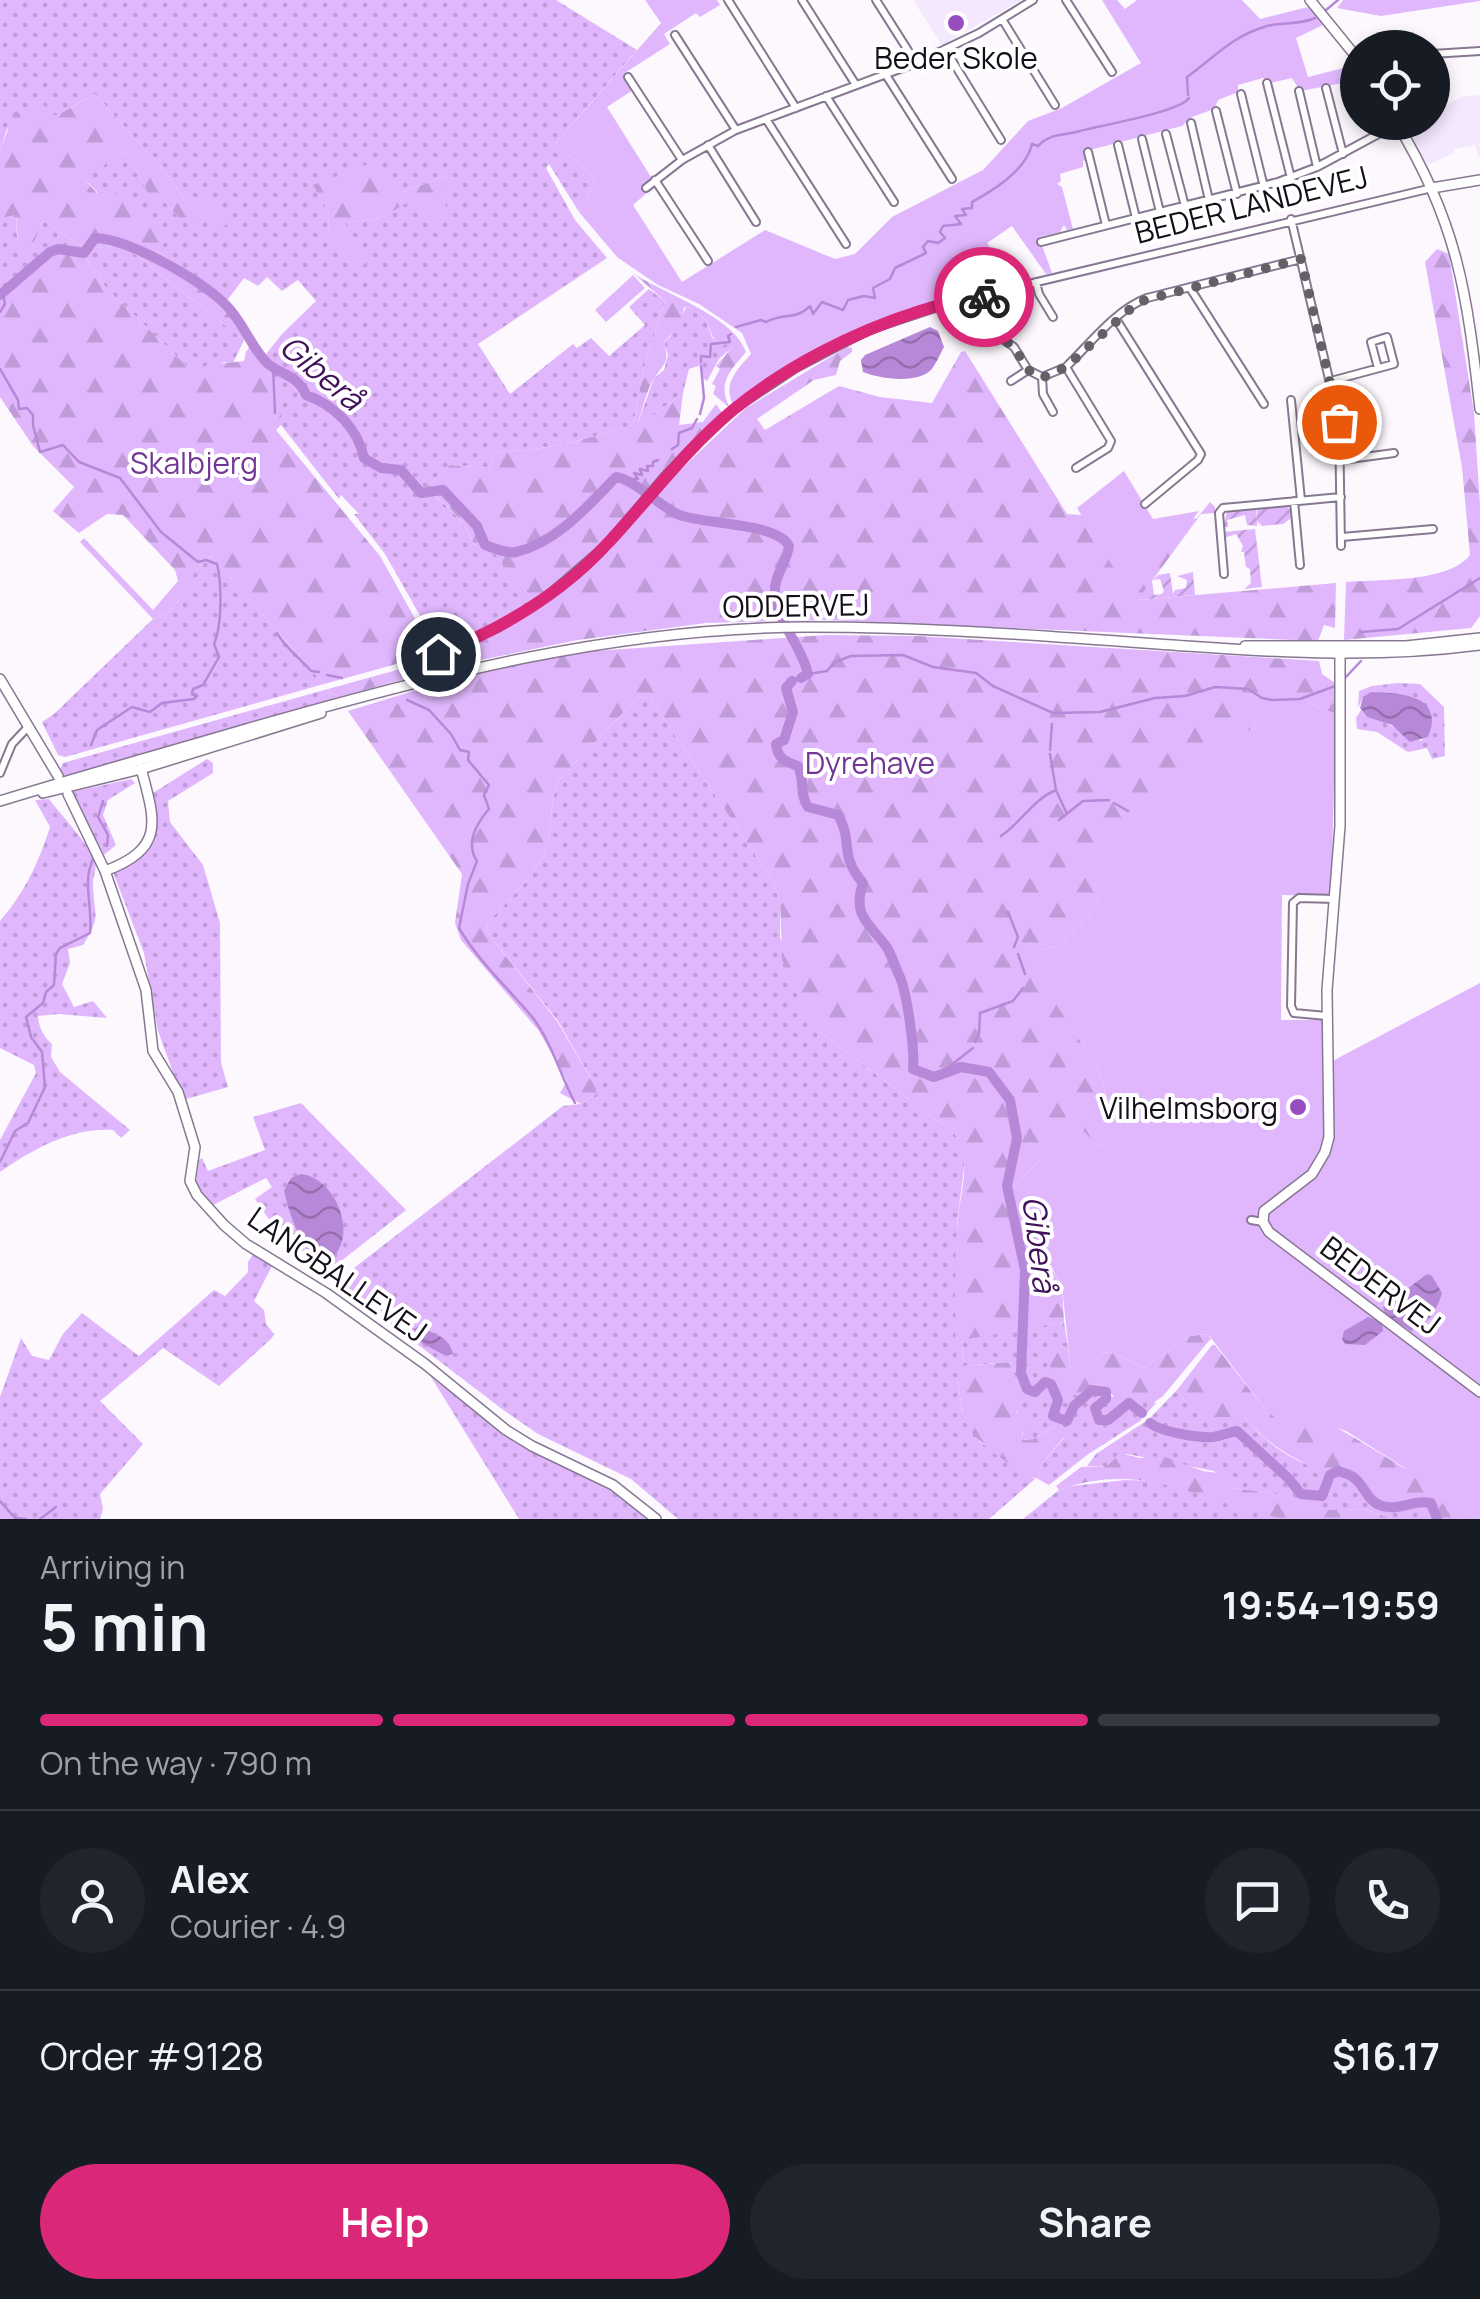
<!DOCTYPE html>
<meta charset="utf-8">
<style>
body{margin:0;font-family:Manrope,sans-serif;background:#20242c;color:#f1f3f6;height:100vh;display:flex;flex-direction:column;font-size:38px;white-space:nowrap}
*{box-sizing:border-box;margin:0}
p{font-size:32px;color:#9ea1a6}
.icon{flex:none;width:55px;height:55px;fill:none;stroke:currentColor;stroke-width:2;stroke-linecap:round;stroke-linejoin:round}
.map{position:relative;height:1519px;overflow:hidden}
.panel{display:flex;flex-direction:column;background:#171b24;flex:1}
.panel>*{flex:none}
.tools{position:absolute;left:1340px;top:30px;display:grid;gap:20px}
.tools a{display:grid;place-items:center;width:110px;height:110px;border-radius:50%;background:#171b24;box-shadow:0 5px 15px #0003;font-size:50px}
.pin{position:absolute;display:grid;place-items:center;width:85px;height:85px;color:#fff;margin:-42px;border:5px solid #fff;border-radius:50%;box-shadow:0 2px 10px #0007}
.courier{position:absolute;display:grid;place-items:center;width:100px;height:100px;margin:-50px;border:8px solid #db2777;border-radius:50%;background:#fff;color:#222;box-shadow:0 2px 12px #0007}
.head em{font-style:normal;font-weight:700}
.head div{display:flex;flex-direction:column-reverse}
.head{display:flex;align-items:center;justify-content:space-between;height:170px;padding:0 40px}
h1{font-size:65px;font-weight:700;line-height:75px}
.bar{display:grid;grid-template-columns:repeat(4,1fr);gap:15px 10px;align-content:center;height:120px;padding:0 40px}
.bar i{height:12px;border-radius:8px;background:#363941}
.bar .active{background:#db2777}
.bar p{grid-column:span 4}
.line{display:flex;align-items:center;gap:25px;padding:0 40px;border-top:2px solid #363941}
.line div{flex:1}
.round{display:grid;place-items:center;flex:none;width:105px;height:105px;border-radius:52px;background:#20242c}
.action{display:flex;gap:20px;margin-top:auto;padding:20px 40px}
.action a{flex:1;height:115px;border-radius:60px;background:#db2777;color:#fff;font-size:40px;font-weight:700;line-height:115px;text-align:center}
.action a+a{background:#20242c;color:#f1f3f6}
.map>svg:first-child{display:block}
</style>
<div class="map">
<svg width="1480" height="1519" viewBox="0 0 1480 1519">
<defs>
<pattern id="grass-dots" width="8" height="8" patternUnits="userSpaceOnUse" patternTransform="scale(2.5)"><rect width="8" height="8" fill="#e0b7fd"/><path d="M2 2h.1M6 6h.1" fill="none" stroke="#bf9cd8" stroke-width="1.8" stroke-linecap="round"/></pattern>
<pattern id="forest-firs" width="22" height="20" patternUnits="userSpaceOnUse" patternTransform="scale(2.5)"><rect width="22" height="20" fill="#e0b7fd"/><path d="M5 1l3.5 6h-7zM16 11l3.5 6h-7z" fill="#bf9cd8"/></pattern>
<pattern id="garden-furrows" width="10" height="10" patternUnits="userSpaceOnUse" patternTransform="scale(2.5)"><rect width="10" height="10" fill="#e0b7fd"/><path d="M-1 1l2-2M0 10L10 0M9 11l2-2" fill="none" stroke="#bf9cd8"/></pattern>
<pattern id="water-waves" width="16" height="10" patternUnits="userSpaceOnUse" patternTransform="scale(2.5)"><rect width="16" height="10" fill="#b788d7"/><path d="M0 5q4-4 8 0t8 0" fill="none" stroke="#946ead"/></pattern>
</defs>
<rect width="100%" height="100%" fill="#fcf8fe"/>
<!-- built -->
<path fill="#f4e8fe" d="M913 0H1022L942 45Z
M1480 95V159L1475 145 1454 149V153L1428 165 1402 123 1432 122 1433 97 1440 109 1461 97Z"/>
<!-- grass -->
<path fill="url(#grass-dots)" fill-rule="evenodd" d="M0 0H556L637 50 556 143 596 180 579 212 549 164 546 168 575 220 607 258 478 344 510 394 573 344 577 348 591 338 609 356 645 325 629 307 649 289 665 301 643 371 633 425C587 438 543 453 495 451L488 468 450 465 423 490C448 503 462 519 474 544L495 553 533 601 455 643 441 645 435 642 385 554 354 514H359L341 495 339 499 281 425V381L268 377 270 369 263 358 282 334 316 301 298 280 282 291 267 277 258 286 244 278 226 302 158 251 83 178 125 151 150 196 165 202 181 220 184 199 166 173 95 94 56 116 48 111 7 129 0 151ZM346 174 403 192 445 176 381 218 344 223 328 231 329 214 314 185Z
M16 215 17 236 32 247 43 220 86 249 123 245 244 340 233 363 224 362 195 374 107 289 80 250 0 293V224L6 217Z
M687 306 706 320 712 338 721 344 734 341 736 344 719 359 707 381 702 378 701 365 689 369 683 393 651 417 638 423 654 378 664 370 668 355 664 342 670 337Z
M211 556 324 684 65 757 58 755 42 722 54 714 153 619C177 614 182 593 193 575 197 569 205 562 211 556Z
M1398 683 1420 684 1444 707 1445 756 1432 759 1427 748 1408 752 1377 732 1357 729 1356 718 1361 710 1367 717 1382 721 1421 741 1431 729 1363 697 1358 708 1359 691 1372 686Z
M328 689 336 698 63 777 59 772 63 763Z
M638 697 650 698 772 880 780 900V938L822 1033 957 1136 966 1151 957 1224 958 1380 962 1411 980 1442 1035 1479 989 1519H678L631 1479 538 1434 502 1409 336 1282 563 1106 581 1104 596 1094V1088L558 1021 487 932 488 922C507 900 539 874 547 845 553 823 549 801 559 780Z
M207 759 213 763V773L168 801 170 822 203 865 220 923 221 1063 228 1087 183 1100 158 1031 144 953 113 872C153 853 161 838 153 793Z
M131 779 135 783 108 800 103 815 116 845 104 855 72 792Z
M49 799C61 815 91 846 95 863 97 870 92 878 93 886 94 917 102 915 83 945L68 949 70 963 62 984 74 1007 93 1001 107 1018 58 1014 38 1016C39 1028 43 1036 52 1044L51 1057 60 1072 130 1130 121 1138 113 1130C72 1127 33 1149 0 1172V1140L36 1073 34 1065 0 1048V921C25 892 38 864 50 827L35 800Z
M301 1103 406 1210 322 1276 304 1252 280 1235 255 1199 272 1187 266 1178 211 1206 196 1184 199 1160 202 1158 208 1171 265 1150 253 1117Z
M254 1253 272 1266 254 1301 264 1310 266 1324 274 1334 272 1338 219 1386 163 1348 100 1401 143 1444 100 1494 103 1509 100 1519H0V1397L21 1338 32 1356 49 1360 63 1334 82 1313 139 1356 214 1290 225 1296 248 1272V1262Z
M1064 1322 1068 1347 1058 1346 1076 1395 1096 1384 1105 1387 1112 1397 1139 1396 1156 1403 1140 1421 1087 1455 1049 1485 1038 1479 1041 1465 1064 1438 1055 1427 1033 1439 1023 1440 1022 1418 1015 1409 1023 1402 1010 1362 963 1366 962 1339Z
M431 1377 514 1442 611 1491 649 1519H519Z
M1177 1390 1189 1407 1202 1417H1244C1264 1441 1290 1461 1321 1469 1331 1472 1341 1471 1351 1476 1365 1484 1368 1503 1385 1506 1402 1510 1416 1499 1431 1503L1437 1519H1393L1364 1509 1330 1511 1272 1493 1232 1488 1214 1471 1127 1454 1118 1455 1107 1466H1087L1096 1454 1149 1419Z
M1126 1480 1157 1481 1286 1519H1023L1059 1490 1071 1486Z"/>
<!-- forest -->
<path fill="url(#forest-firs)" d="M95 94 166 173 184 199 203 197 227 224 218 232 199 217 181 220 165 202 150 197 125 151 84 179 97 193C126 187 152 214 169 236L158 251 226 302 249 332 244 340 123 245 86 249 43 220 32 247 19 255 16 215 6 217 0 224V151L14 113 39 101 56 116Z
M376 161 403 192 445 176 448 183 445 212 439 218H423L410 201 381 218 345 223 369 260 357 270 328 231 329 214 313 185Z
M60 244 80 250 107 289 195 374 207 365 244 361 246 352 253 341 270 369 268 376 281 380V425L276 430 380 556 432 649 429 655 324 684 211 556C205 562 197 569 193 576 182 593 177 614 153 619L80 542 84 538 153 610 178 581 175 570 123 515 107 514 79 533 53 511 74 487 33 446 0 397V293Z
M1437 249 1449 254 1474 413 1480 505V616L1471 628 1344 640 1346 582C1380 579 1448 583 1470 555L1462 467 1425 262Z
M633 273C664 294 734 316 746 352 729 372 718 382 729 407L713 394 716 386 712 384 720 369 716 366 735 344 721 345 713 338 706 320 687 306 684 308 680 325 664 342C670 365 664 362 653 380 646 392 643 409 638 422L651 417 683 393 679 425 703 422 716 404 723 414 667 466 597 549 533 601 495 554 474 544C462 519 448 502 423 490L450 465 488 468 495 451C543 453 587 438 633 425L643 371 665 301Z
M847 347 852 348V352L840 361 836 375 814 380 757 419 765 430 839 386 880 397 932 403 961 352 965 351 1067 514 1180 522 1197 518 1210 502 1215 507V513L1201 514 1138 600 1336 583 1335 628 1324 625 1318 641 824 620 706 623 578 640 456 665 336 698 328 689 433 660 440 662 539 609 610 550 675 475 746 408Z
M826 635 917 636 1319 661 1322 674 1335 683 1336 714 1308 703 1261 717 1252 729 1090 852 1099 905 1058 946 1024 953 1099 1070 1107 1098 1126 1119 1098 1146 1068 1117 1038 1162 1009 1192 1062 1287 1064 1322 962 1340 963 1366 1010 1362 1024 1402 1016 1412 1028 1419 1027 1428 1022 1433 1024 1440 1033 1439 1059 1425 1064 1437 1041 1465 1038 1479C1020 1474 975 1442 967 1425 952 1394 954 1256 958 1218 961 1191 971 1160 957 1136L822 1033 803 1009 782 959 780 900 772 880 650 698 638 697 559 780C549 801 553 823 547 845 539 874 507 900 488 922L487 932 557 1021 596 1088V1094L581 1104 560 1093 567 1081 539 1031 461 940 455 923 462 874 348 711 459 677 580 652Z
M1208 1334 1211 1339 1208 1342 1163 1396 1153 1403 1139 1396 1117 1400 1105 1387 1096 1384 1076 1395 1067 1396 1052 1374 1048 1353 1058 1346 1068 1347 1071 1372 1088 1370 1103 1353 1111 1352 1144 1368 1189 1336Z
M1212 1345H1215L1265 1409C1278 1410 1301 1408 1313 1414 1343 1431 1374 1449 1404 1468L1425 1456 1476 1519H1437L1431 1503C1416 1498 1401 1510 1385 1506 1368 1503 1365 1483 1350 1476 1340 1470 1330 1475 1321 1471 1290 1457 1266 1443 1244 1417H1202L1189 1407 1177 1390Z
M1120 1453 1140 1458 1162 1456 1203 1471 1218 1473 1232 1488 1272 1493 1329 1510 1364 1509 1393 1519C1359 1519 1319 1519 1285 1519 1204 1504 1146 1458 1059 1490L1056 1486 1081 1467 1107 1466Z"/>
<!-- park -->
<path fill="#e0b7fd" d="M645 0H717L720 5 700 17 696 13 664 34 670 44 623 74 633 90 607 107 656 185 633 205 682 282 765 230 835 259 855 254 892 217 983 170 1028 121 1062 108 1141 63 1102 0H1117L1125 9 1137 0H1242L1260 19 1308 7 1325 24 1296 38 1308 77 1355 65 1357 105 1348 82 1300 91 1292 78 1270 83 1263 78 1238 85V92L1218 100 1214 109 1192 117 1182 126 1086 151 1088 159 1083 161V167L1060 174 1061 181 1057 184 1062 187 1073 229 1067 230 1064 225 1060 232 1039 237 1052 273 1046 274 1012 226 987 243 1012 281C973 292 932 302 894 316 836 338 784 372 734 407 722 384 735 372 751 354L742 333 699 304 658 285 617 257 579 212 596 180 556 143 661 23Z
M1343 0H1480V1L1381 16 1337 8Z
M633 275 645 288 606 322 595 310Z
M1124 471 1153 519 1199 511 1133 599 1077 508Z
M1262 703H1308L1336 714 1331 896 1282 895 1281 1020H1324L1325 1065 1480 983V1519H1476L1425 1457 1405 1468 1346 1431 1321 1422 1311 1413 1288 1428 1265 1409 1208 1334 1189 1336 1144 1368 1111 1352 1103 1353 1088 1370 1071 1373 1062 1286 1009 1192 1038 1162 1041 1142 1069 1116 1098 1146 1125 1119 1107 1098 1099 1070 1023 953 1058 946 1099 905 1089 852 1252 729 1261 717Z"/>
<!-- garden -->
<path fill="url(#garden-furrows)" d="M1286 506 1290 509 1291 518 1283 524 1262 526 1257 521V526L1247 525 1245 515 1227 520 1228 527H1223L1227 512 1256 509 1257 520V509Z
M1255 529 1262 587 1244 589 1251 583 1250 569 1246 567 1244 552H1241L1243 546 1236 534 1224 538V532Z
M1193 572 1195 595 1137 600 1152 581 1154 595 1162 594 1164 591 1160 579 1153 580 1158 575 1170 573 1173 594 1175 590 1186 588 1187 580 1177 576Z"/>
<!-- water -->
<path fill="url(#water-waves)" d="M930 327 938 331 944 347C940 354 936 364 931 370 916 384 880 379 863 372L861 360 865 355Z
M1371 692C1398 693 1446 694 1428 737L1410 742 1392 725 1367 717 1360 708 1363 697Z
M301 1174C335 1177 360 1236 330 1260L315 1259C298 1239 290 1216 284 1191L291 1178Z
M1427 1274 1432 1276 1442 1293C1436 1313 1429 1322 1411 1331L1385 1314 1383 1307Z
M1368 1317 1382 1322 1383 1331 1365 1345 1345 1344 1342 1339 1344 1331Z
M417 1327C432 1332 450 1337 453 1354L446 1356 416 1340 411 1330Z"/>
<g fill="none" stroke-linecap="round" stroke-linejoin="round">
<!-- stream -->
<path stroke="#b788d7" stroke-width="2.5" d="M1326 10 1338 0
M1188 95 1187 77C1215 57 1232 36 1267 26 1283 22 1300 25 1315 18
M0 312 5 304 3 294
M736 327 761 320 766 322C782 313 797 320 810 306L813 314 822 302 843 310 848 300 864 296 875 298 873 288 890 279 895 268 926 253 923 247 928 241 938 243 945 238 940 232 943 226 961 224 955 216 966 215 962 209 972 208V202C988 193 1026 172 1032 144L1038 146C1052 132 1063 136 1080 131 1102 125 1180 112 1189 98
M701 362V356L710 357 711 344 730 342 728 336 731 334
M273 366 275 413
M0 369 18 400 19 409 27 408 33 415V425L40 452 63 445 79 462 120 478 161 532 198 562 206 560 217 564C222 584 222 626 214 644L219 657 203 685 193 689 192 694 197 696 194 699 162 703 150 712 132 707 97 730 91 745
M700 414 704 398 701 366
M672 449 678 445 679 433 692 428 697 419
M628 479H638L634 473 642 475 640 469 648 471 647 466H653V462L658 460
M1361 632 1398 629 1480 578
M277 633C286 649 299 657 311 671L319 672
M808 674 827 671 835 662 851 656 903 655 933 667 976 673 993 686 1053 713 1100 712 1155 698 1185 696 1215 687 1248 689 1262 698 1272 700 1300 699 1335 686
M327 675 342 678
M1344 679 1361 661
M407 700 429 710 451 734 460 750 469 752 468 760 489 785 484 795 489 809C476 824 465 843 477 861L468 884 459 928C479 962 507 987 533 1018 552 1043 561 1077 575 1103
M1050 750 1052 724
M1050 754 1056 790 1066 812
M103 801 98 817 108 835 107 846
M1114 803 1128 811
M1059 820 1083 801 1109 800
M1001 836C1022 822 1032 800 1056 790
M1008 912 1018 937 1014 947
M1018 954 1025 974
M975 1042 979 1034 980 1013 1013 1001 1023 988
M950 1072V1066L973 1048
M0 1162 15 1131 28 1123 45 1087 42 1052 31 1037 26 1017 43 1003 46 992 54 985 56 954 60 948 90 933C93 908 82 882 93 859
M0 1501 15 1518 25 1519
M40 1519 56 1507"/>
<!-- river -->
<path stroke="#b788d7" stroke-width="10" d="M0 295 50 252 58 249 84 253 95 238C130 239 200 280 225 304 242 320 250 345 266 362 279 375 298 374 306 395 335 405 358 429 364 458L381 468 401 470 421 493 443 490 477 526 485 545C494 548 507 554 516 552 557 542 588 506 616 477 635 480 657 504 677 514 702 525 777 522 789 546 787 563 774 575 775 592 776 621 802 646 808 674L801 678
M792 681 786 688 793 712 784 740 776 744C777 758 786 762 798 766 805 780 799 795 808 807L838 815C854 843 838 854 863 883 852 916 869 923 886 946 891 953 895 967 899 975 907 991 915 1051 913 1069L934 1077 961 1067 989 1072 1010 1100 1017 1138 1007 1186 1025 1270 1021 1373 1027 1389 1035 1392 1045 1382 1051 1384 1058 1400 1053 1416 1067 1421 1074 1406 1092 1390 1106 1392V1399L1095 1408 1099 1420H1108L1129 1403 1142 1413
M1150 1423C1161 1432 1198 1438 1213 1437 1222 1436 1229 1432 1237 1431L1288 1478 1301 1494 1322 1496 1330 1475 1338 1471C1343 1473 1349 1474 1353 1477 1365 1485 1367 1502 1382 1506 1400 1511 1415 1499 1431 1503L1437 1519"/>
<!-- street casing -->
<g stroke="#877892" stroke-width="10">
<path id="street" d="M728 0 796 108
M802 0 856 85
M876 0 916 63
M1066 0 1112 72
M1002 19 1055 105
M675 35 736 130
M945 49 1001 140
M1432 54 1480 51
M886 75 952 179
M628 77 682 160
M1267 83 1291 178
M1326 88 1343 154
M1299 91 1317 167
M1241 94 1264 187
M826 96 894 202
M1216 111 1237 194
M766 119 846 244
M1191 123 1209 200
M1166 134 1185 206
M1142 139 1160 212
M708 145 756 222
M1118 145 1136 218
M1088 152 1106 225
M655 180 708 261
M646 188 682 160 736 130 916 63 979 33 1033 0
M1291 219 1339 421 1341 546
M1041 242 1278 182 1317 167 1397 124
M1036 282 1039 294 1053 317
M1190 288 1264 404
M984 294 989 318 998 336 1014 347 1028 370 1042 377
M1116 319 1201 454 1198 460 1145 504
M1042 377 1043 394 1053 412
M1042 377 1066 367
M1011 381 1028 370
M1331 381 1394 364 1387 337 1371 342 1378 368
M1291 400 1301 500
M1342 460 1394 453
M1076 468 1108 448 1111 441 1066 367C1090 344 1115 310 1147 298L1301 259
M1294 501 1300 565
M1342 537 1433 529
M1224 574 1219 513 1223 508 1341 497
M438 654 498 628 541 601 606 545 668 472 733 410 796 368 869 330 953 302 1432 188
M0 773 12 744 28 727
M1327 1016 1294 1013 1291 1006 1293 903 1299 898 1335 899
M1251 1220 1263 1222"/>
</g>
<!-- secondary casing -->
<g stroke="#877892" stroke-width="12">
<path id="secondary" d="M1310 0 1358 59
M1396 122C1458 223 1467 294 1480 409
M1432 188 1480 180
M1245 646H1406L1480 638
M1340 647V826L1327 990 1329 1137 1325 1152 1312 1174 1264 1211 1263 1222 1269 1232 1480 1392
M0 679 58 776
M43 793 141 769 321 713
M68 794 105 871 146 990 153 1051 178 1092 195 1147 190 1181 197 1195 224 1225 246 1244 326 1293 425 1364 506 1430 532 1446 613 1485 656 1519
M0 801C82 776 164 753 246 729 430 676 616 627 809 627 935 627 1061 637 1186 646 1285 653 1381 658 1480 645
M105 871C166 848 155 821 141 768"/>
</g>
<!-- street -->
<use href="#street" stroke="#fff" stroke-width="6"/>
<!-- secondary -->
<use href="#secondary" stroke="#fff" stroke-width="9"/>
</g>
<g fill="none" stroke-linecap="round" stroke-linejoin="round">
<!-- done -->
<path stroke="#656068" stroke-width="10" stroke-dasharray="0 18" d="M984 297 988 318 998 336 1014 347 1028 370 1042 378 1066 367 1138 302 1301 259 1339 422"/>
<!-- route -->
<path stroke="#db2777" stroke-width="12" d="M438 654C502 629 561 594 608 543 650 498 685 450 733 410 787 366 854 332 920 311 939 306 969 293 984 297"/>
</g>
<!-- markers -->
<g fill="#964dc0" stroke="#fff" stroke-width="4">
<circle cx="956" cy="23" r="10"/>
<circle cx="1298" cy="1107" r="10"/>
</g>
<g text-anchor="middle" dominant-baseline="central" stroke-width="8" stroke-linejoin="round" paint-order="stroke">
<!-- poi labels -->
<g font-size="30" fill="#140e18" stroke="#fff">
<text x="956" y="57">Beder Skole</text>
<text x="1278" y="1107" text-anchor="end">Vilhelmsborg</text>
</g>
<!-- street labels -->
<g font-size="30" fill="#140e18" stroke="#fff">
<text transform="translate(1251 204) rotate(-14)">BEDER LANDEVEJ</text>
<text transform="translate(796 605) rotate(-1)">ODDERVEJ</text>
<text transform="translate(338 1274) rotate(35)">LANGBALLEVEJ</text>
<text transform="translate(1381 1285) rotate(37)">BEDERVEJ</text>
</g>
<!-- park labels -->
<g font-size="30" fill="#723795" stroke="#fff">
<text x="194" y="462">Skalbjerg</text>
<text x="870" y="762">Dyrehave</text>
</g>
<!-- water labels -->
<g font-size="32" font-style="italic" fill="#401158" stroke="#fff">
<text transform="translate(322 372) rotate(40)">Giberå</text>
<text transform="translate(1040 1244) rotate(83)">Giberå</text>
</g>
</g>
</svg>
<div class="tools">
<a><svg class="icon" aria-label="locate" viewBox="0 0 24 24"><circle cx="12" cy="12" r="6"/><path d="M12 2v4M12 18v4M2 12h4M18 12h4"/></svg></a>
</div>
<div class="pin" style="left:1339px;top:422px;background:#ea580c"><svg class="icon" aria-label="bag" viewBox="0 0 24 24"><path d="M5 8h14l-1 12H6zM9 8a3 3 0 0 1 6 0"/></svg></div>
<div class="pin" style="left:438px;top:654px;background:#1f2937"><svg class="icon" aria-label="home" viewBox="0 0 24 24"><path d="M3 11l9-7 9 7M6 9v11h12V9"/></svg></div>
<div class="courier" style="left:984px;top:297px"><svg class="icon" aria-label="bike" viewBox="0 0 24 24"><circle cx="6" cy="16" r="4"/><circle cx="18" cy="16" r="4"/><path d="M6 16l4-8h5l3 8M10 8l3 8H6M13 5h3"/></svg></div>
</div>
<section class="panel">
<div class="head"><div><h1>5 min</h1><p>Arriving in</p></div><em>19:54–19:59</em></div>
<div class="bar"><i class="active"></i><i class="active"></i><i class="active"></i><i></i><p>On the way · 790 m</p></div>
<div class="line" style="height:180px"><a class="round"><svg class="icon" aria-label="person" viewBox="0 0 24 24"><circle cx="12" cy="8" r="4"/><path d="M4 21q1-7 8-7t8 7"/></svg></a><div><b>Alex</b><p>Courier · 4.9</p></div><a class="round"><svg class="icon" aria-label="chat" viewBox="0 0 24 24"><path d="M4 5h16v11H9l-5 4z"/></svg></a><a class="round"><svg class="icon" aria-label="phone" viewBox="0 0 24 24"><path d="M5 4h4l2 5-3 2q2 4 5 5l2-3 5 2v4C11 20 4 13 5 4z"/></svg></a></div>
<div class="line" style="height:130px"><div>Order #9128</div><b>$16.17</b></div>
<div class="action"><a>Help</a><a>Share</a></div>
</section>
